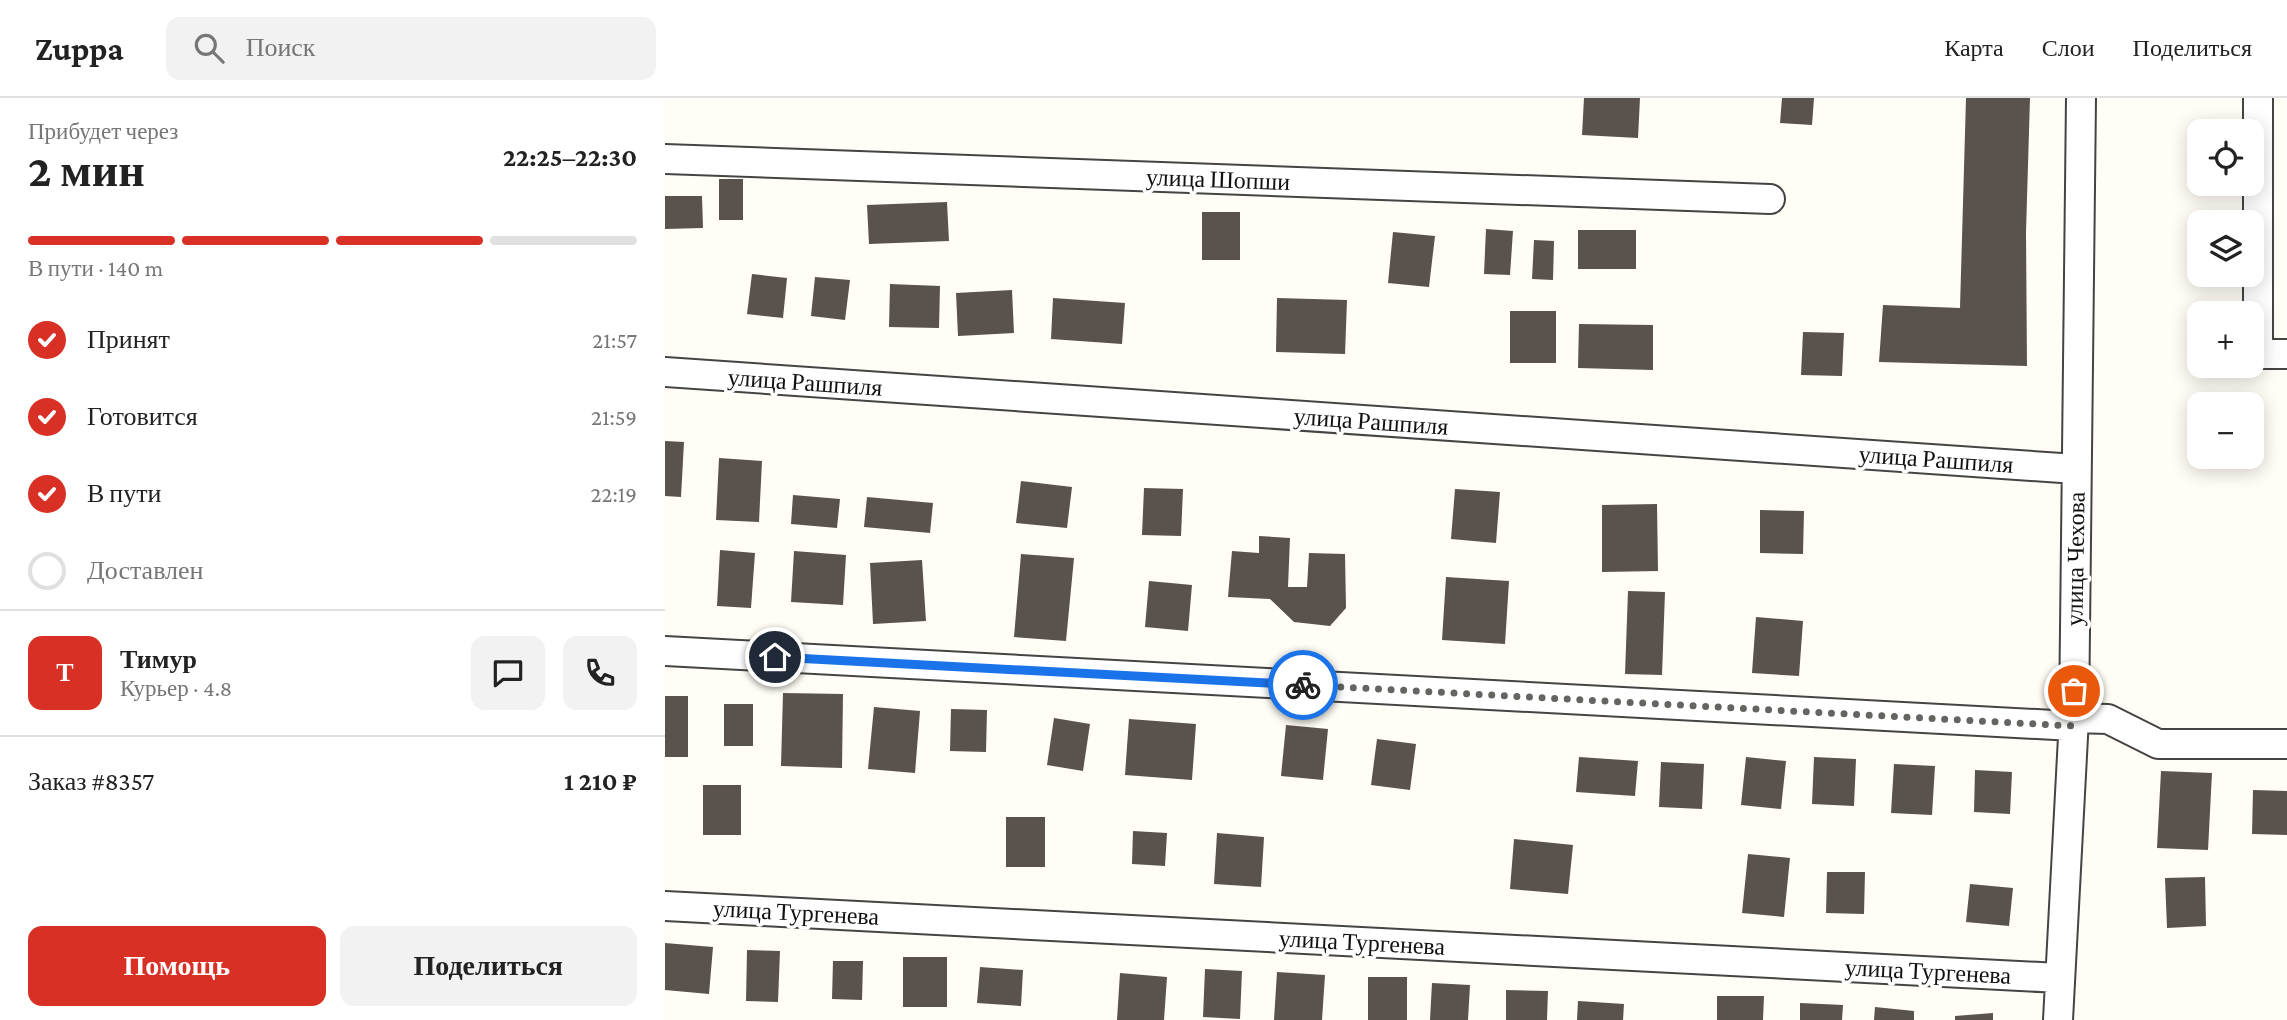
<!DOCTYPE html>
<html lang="ru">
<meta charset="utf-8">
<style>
body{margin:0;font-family:"Crimson Pro",serif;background:#f2f2f2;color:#222;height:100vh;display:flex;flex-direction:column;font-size:26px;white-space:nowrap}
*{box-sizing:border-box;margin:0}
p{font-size:23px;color:#767676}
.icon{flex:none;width:38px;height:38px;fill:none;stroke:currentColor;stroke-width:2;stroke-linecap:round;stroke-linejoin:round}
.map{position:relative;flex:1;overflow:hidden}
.drawer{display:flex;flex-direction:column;background:#fff;width:665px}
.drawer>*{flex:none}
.controls{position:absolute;left:1522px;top:21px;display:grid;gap:14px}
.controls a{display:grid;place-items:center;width:77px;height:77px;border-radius:14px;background:#fff;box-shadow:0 4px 18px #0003;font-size:35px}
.pin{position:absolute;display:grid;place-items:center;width:60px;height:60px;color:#fff;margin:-30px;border:4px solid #fff;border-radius:50%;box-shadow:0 2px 7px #0007}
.courier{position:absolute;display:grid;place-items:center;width:70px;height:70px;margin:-35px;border:5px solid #1a73e8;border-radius:50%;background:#fff;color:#222;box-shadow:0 2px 9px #0007}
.headline em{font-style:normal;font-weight:700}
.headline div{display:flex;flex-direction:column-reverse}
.headline{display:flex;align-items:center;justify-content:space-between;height:119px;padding:0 28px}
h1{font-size:46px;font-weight:700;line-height:52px}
.bar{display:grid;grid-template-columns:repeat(4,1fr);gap:10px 7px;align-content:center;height:84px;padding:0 28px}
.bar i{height:9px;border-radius:5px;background:#e0e0e0}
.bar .on{background:#d93025}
.bar p{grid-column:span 4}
.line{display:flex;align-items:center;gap:18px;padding:0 28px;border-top:2px solid #e0e0e0}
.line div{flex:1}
.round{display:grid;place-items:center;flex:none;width:74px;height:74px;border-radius:14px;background:#f2f2f2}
ol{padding:0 28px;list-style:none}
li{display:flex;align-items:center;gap:21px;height:77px}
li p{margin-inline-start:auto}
li .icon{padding:7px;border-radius:50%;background:#d93025;color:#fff;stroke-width:4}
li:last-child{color:#767676}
li i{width:38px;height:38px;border:4px solid #e0e0e0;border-radius:50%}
.action{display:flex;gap:14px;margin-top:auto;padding:14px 28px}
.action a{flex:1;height:80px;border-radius:14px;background:#d93025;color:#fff;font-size:28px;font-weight:700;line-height:80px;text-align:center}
.action a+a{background:#f2f2f2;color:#222}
header{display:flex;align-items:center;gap:42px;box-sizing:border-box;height:98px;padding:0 35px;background:#fff;border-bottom:2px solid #e0e0e0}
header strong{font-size:33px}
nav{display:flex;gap:38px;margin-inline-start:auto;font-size:24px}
.search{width:490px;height:63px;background:#f2f2f2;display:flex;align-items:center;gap:18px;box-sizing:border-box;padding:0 24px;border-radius:14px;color:#767676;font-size:26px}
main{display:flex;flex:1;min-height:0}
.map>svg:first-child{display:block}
</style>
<header>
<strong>Zuppa</strong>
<div class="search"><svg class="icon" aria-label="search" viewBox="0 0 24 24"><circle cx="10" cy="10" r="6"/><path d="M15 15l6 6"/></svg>Поиск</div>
<nav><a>Карта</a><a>Слои</a><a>Поделиться</a></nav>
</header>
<main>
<section class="drawer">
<div class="headline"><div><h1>2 мин</h1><p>Прибудет через</p></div><em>22:25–22:30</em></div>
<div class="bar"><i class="on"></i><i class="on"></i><i class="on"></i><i></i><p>В пути · 140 m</p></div>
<ol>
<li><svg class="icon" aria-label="check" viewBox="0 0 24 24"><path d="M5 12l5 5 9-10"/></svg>Принят<p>21:57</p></li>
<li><svg class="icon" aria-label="check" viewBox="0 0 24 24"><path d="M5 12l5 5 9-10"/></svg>Готовится<p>21:59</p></li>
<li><svg class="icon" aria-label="check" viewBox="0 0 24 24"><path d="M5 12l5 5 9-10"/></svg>В пути<p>22:19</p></li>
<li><i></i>Доставлен</li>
</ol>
<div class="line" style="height:126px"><b class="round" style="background:#d93025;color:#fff">Т</b><div><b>Тимур</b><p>Курьер · 4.8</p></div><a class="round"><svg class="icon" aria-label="chat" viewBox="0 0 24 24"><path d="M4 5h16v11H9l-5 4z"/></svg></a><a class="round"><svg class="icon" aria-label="phone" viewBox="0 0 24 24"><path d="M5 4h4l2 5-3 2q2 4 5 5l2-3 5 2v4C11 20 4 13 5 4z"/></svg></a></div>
<div class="line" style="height:91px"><div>Заказ #8357</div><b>1 210 ₽</b></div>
<div class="action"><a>Помощь</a><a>Поделиться</a></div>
</section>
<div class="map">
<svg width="1622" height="922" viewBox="0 0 1622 922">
<rect width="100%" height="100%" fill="#fffdf5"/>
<!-- building -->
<path fill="#5a524d" d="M919 0H975L973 40 917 37Z
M1117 0H1149L1147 27 1115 25Z
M1301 0H1365L1361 134 1362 268 1214 264 1218 207 1295 210Z
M54 81H78V122H54Z
M0 98H37L38 130 0 131Z
M282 104 284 143 204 146 202 107Z
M537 114H575V162H537Z
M821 131 848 133 845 177 819 176Z
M913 132H971V171H913Z
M728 134 770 138 764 189 723 185Z
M869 142 889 143 888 182 867 181Z
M87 176 122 180 118 220 82 216Z
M150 179 185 182 180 222 146 218Z
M225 186 275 188 274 230 224 229Z
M347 192 349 235 293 238 291 195Z
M388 200 460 205 457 246 386 241Z
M612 200 682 202 680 256 611 254Z
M845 213H891V265H845Z
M914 226 988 227V272L913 270Z
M1138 234 1179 235 1177 278 1136 277Z
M0 343 19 344 16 399 0 398Z
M54 360 97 363 94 424 51 422Z
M356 383 407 389 402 430 351 425Z
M479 390 518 391 516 438 477 437Z
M790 391 835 394 831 445 786 441Z
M128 397 175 401 172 430 126 426Z
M202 399 268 405 265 435 199 429Z
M992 406 993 473 937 474V407Z
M1095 412 1139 413 1138 456 1095 455Z
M594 438 625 440 623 489H642L644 455 680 456 681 510 665 528 629 524 605 501 563 499 567 453 594 455Z
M55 452 90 455 86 510 52 508Z
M129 453 181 457 178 507 126 504Z
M356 456 409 460 401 543 349 539Z
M257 462 261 523 208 526 205 465Z
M781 479 844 483 840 546 777 542Z
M484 483 527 487 523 533 480 529Z
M963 493 1000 494 997 577 960 576Z
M1091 519 1138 523 1134 578 1087 575Z
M118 595 178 596 177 670 116 668Z
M0 598H23V659H0Z
M59 606H88V648H59Z
M209 609 255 613 250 675 203 671Z
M286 611 322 612 321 654 285 653Z
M389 620 425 626 418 673 382 667Z
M464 621 531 626 527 682 460 677Z
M621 627 663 631 658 682 616 678Z
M712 641 751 646 745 692 706 687Z
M914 659 973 663 970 698 911 694Z
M1081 659 1121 663 1116 711 1076 707Z
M1149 659 1191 661 1189 708 1147 706Z
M996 664 1039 666 1037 711 994 709Z
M1229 666 1270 668 1267 717 1226 715Z
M1310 672 1347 674 1345 716 1309 714Z
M1496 673 1547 675 1543 752 1492 750Z
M38 687H76V737H38Z
M1588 692 1622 693V737L1587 736Z
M341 719H380V769H341Z
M468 733 502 735 500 768 467 766Z
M552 735 599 739 596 789 549 786Z
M849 741 908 747 903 796 845 791Z
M1083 756 1125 760 1119 819 1077 815Z
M1162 774H1200L1199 816 1161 815Z
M1540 779 1541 828 1502 830 1500 780Z
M1305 786 1348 790 1344 828 1301 824Z
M0 845 48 849 44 896 0 892Z
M82 852 115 853 113 904 81 903Z
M238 859H282V909H238Z
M168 863H198L197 902 167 901Z
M315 869 358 872 356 908 312 905Z
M540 871 577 873 575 921 538 919Z
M612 874 660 877 657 922H609Z
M455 875 502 879 499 922H452Z
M703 879H742V922H703Z
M767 885 805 887 803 922H765Z
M841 892 883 893 882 922H841Z
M1052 898H1099L1098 922H1052Z
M913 903 959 906 958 922H912Z
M1135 905 1178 907 1177 922H1135Z
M1210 909 1249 913V922H1209Z
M1328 915V922H1290V918Z"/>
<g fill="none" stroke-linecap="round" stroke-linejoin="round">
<!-- minor casing -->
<g stroke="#444" stroke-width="32">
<path id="minor" d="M1593 0V256H1622
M0 61 1105 101
M0 274 1411 371
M0 553 1408 628
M1409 620 1443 621 1493 646H1622
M0 808 1394 880
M1393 922 1409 620 1416 0"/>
</g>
<!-- minor -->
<use href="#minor" stroke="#fff" stroke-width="28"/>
</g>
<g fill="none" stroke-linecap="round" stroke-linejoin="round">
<!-- done -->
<path stroke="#646461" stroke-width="7" stroke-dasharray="0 12.6" d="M638 587 1408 628 1409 593"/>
<!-- route -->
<path stroke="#1a73e8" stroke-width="9" d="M110 559 638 587"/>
</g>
<g text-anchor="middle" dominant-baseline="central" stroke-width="7" stroke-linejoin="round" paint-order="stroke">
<!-- street labels -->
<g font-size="24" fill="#111" stroke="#fff">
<text transform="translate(553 81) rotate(2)">улица Шопши</text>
<text transform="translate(140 284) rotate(4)">улица Рашпиля</text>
<text transform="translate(706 323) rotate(4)">улица Рашпиля</text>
<text transform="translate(1271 361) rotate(4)">улица Рашпиля</text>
<text transform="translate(1410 461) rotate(-89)">улица Чехова</text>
<text transform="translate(131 814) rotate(3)">улица Тургенева</text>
<text transform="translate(697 844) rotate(3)">улица Тургенева</text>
<text transform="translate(1263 873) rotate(3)">улица Тургенева</text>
</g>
</g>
</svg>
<div class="controls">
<a><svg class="icon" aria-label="locate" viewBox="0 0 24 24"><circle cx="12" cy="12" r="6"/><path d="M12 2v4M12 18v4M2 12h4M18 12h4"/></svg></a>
<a><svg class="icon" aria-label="layers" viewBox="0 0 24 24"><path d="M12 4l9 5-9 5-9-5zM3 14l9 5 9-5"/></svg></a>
<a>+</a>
<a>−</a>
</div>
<div class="pin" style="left:1409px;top:593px;background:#ea580c"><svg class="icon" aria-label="bag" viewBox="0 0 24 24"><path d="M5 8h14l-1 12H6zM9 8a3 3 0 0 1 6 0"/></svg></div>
<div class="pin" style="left:110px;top:559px;background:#1f2937"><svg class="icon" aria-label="home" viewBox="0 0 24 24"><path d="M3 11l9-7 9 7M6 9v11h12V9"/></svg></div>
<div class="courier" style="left:638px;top:587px"><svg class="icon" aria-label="bike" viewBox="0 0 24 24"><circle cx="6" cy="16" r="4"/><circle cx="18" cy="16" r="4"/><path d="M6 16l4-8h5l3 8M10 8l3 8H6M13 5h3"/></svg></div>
</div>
</main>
